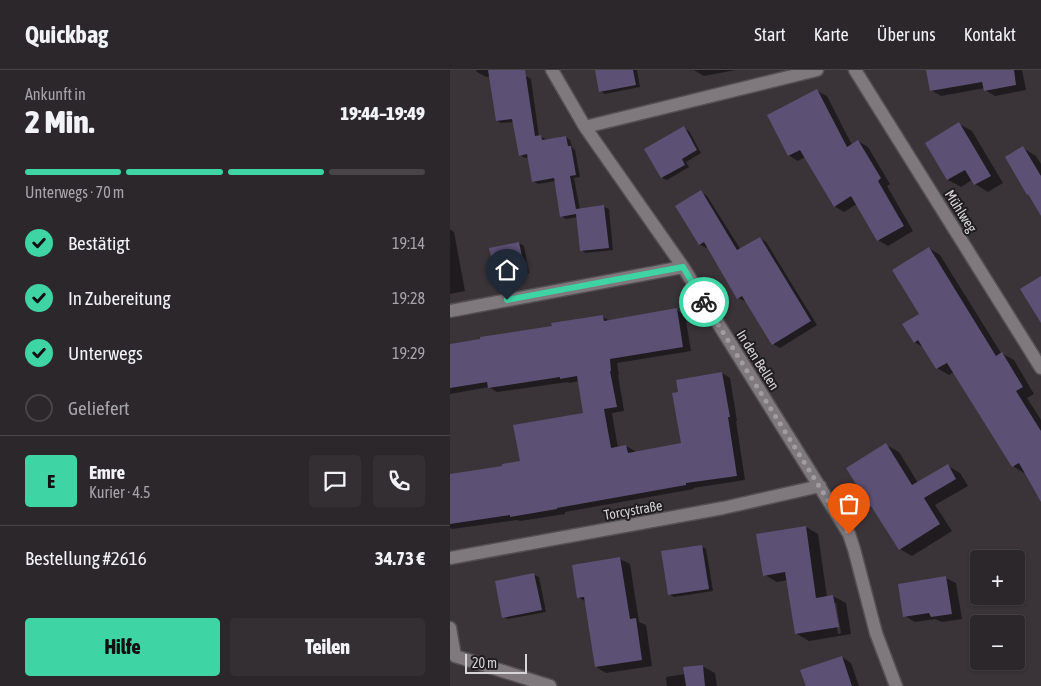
<!DOCTYPE html>
<html lang="de">
<meta charset="utf-8">
<style>
body{margin:0;font-family:"Asap Condensed",sans-serif;background:#342f33;color:#f1f3f6;height:100vh;display:flex;flex-direction:column;font-size:19px;white-space:nowrap}
*{box-sizing:border-box;margin:0}
p{font-size:16px;color:#a6a5a9}
.icon{flex:none;width:28px;height:28px;fill:none;stroke:currentColor;stroke-width:2;stroke-linecap:round;stroke-linejoin:round}
.map{position:relative;flex:1;overflow:hidden}
.side{display:flex;flex-direction:column;background:#2c272b;width:450px}
.side>*{flex:none}
.buttons{position:absolute;left:520px;top:480px;display:grid;gap:10px}
.buttons a{display:grid;place-items:center;width:55px;height:55px;border-radius:5px;background:#2c272b;box-shadow:0 1px 4px #0004,0 0 0 1px #484447;font-size:25px}
.scale{position:absolute;left:15px;bottom:12px;width:62px;box-sizing:border-box;padding-left:5px;border:2px solid #d7d4d7;border-top:0;font-size:14px;line-height:18px;white-space:nowrap;color:#d7d4d7;-webkit-text-stroke:4px #1f1d1f;paint-order:stroke}
.pin{position:absolute;display:grid;place-items:center;width:42px;height:42px;color:#fff;margin:-51px -21px;border-radius:50% 50% 50% 0;rotate:-45deg;box-shadow:0 0 5px #0007}
.pin .icon{rotate:45deg}
.courier{position:absolute;display:grid;place-items:center;width:50px;height:50px;margin:-25px;border:4px solid #3ed4a3;border-radius:50%;background:#fff;color:#222;box-shadow:0 1px 6px #0007}
.overview em{font-style:normal;font-weight:800}
.overview div{display:flex;flex-direction:column-reverse}
.overview{display:flex;align-items:center;justify-content:space-between;height:85px;padding:0 25px}
h1{font-size:32px;font-weight:800;line-height:38px}
.bar{display:grid;grid-template-columns:repeat(4,1fr);gap:8px 5px;align-content:center;height:60px;padding:0 25px}
.bar i{height:6px;border-radius:4px;background:#484447}
.bar .on{background:#3ed4a3}
.bar p{grid-column:span 4}
.line{display:flex;align-items:center;gap:12px;padding:0 25px;border-top:1px solid #484447}
.line div{flex:1}
.round{display:grid;place-items:center;flex:none;width:52px;height:52px;border-radius:5px;background:#342f33}
ol{padding:0 25px;list-style:none}
li{display:flex;align-items:center;gap:15px;height:55px}
li p{margin-inline-start:auto}
li .icon{padding:5px;border-radius:50%;background:#3ed4a3;color:#111;stroke-width:4}
li:last-child{color:#a6a5a9}
li i{width:28px;height:28px;border:2px solid #484447;border-radius:50%}
.button{display:flex;gap:10px;margin-top:auto;padding:10px 25px}
.button a{flex:1;height:58px;border-radius:5px;background:#3ed4a3;color:#111;font-size:20px;font-weight:800;line-height:58px;text-align:center}
.button a+a{background:#342f33;color:#f1f3f6}
header{display:flex;align-items:center;gap:30px;box-sizing:border-box;height:70px;padding:0 25px;background:#2c272b;border-bottom:1px solid #484447}
header strong{font-size:24px}
nav{display:flex;gap:28px;margin-inline-start:auto;font-size:18px}
main{display:flex;flex:1;min-height:0}
.map>svg:first-child{display:block}
</style>
<header>
<strong>Quickbag</strong>
<nav><a>Start</a><a>Karte</a><a>Über uns</a><a>Kontakt</a></nav>
</header>
<main>
<section class="side">
<div class="overview"><div><h1>2 Min.</h1><p>Ankunft in</p></div><em>19:44–19:49</em></div>
<div class="bar"><i class="on"></i><i class="on"></i><i class="on"></i><i></i><p>Unterwegs · 70 m</p></div>
<ol>
<li><svg class="icon" aria-label="check" viewBox="0 0 24 24"><path d="M5 12l5 5 9-10"/></svg>Bestätigt<p>19:14</p></li>
<li><svg class="icon" aria-label="check" viewBox="0 0 24 24"><path d="M5 12l5 5 9-10"/></svg>In Zubereitung<p>19:28</p></li>
<li><svg class="icon" aria-label="check" viewBox="0 0 24 24"><path d="M5 12l5 5 9-10"/></svg>Unterwegs<p>19:29</p></li>
<li><i></i>Geliefert</li>
</ol>
<div class="line" style="height:90px"><b class="round" style="background:#3ed4a3;color:#111">E</b><div><b>Emre</b><p>Kurier · 4.5</p></div><a class="round"><svg class="icon" aria-label="chat" viewBox="0 0 24 24"><path d="M4 5h16v11H9l-5 4z"/></svg></a><a class="round"><svg class="icon" aria-label="phone" viewBox="0 0 24 24"><path d="M5 4h4l2 5-3 2q2 4 5 5l2-3 5 2v4C11 20 4 13 5 4z"/></svg></a></div>
<div class="line" style="height:65px"><div>Bestellung #2616</div><b>34.73 €</b></div>
<div class="button"><a>Hilfe</a><a>Teilen</a></div>
</section>
<div class="map">
<svg width="591" height="616" viewBox="0 0 591 616">
<rect width="100%" height="100%" fill="#3a3439"/>
<!-- shadow -->
<path fill="#0007" fill-rule="evenodd" d="M26 0H59V4L36 7 27 2Z
M147 0H187L190 17 155 24 150 21Z
M244 0H286L254 6Z
M490 0H572L576 20 545 26 535 20V18L491 26 481 20Z
M76 6 81 9 89 67H91L96 69 116 67 120 70 122 77 125 80 130 107 124 108 130 140 154 137 159 139 163 180 136 183 131 180 128 147 116 149 111 146 106 111 88 114 83 111 79 87 75 88 70 85 64 52 51 53 47 51Z
M367 21 377 26 402 75 408 71 418 77 440 114 437 116 463 161 438 176 428 170 407 134 394 142 384 136 355 87 348 91 338 85Z
M509 54 522 61 553 113 538 122 525 114 522 110 511 117 498 110Z
M234 58 239 61 251 83 236 92 239 97 217 110 212 108 196 80Z
M573 78 586 86 591 94V144Z
M251 122 257 126 291 180 310 168 316 172 367 255 330 278 323 274 296 231H295L288 228 258 176 256 178 249 174Z
M0 159 4 162 15 221 0 224Z
M69 173 74 176 79 203 51 209 46 206Z
M479 178 490 185 551 283 564 290 584 324 577 328 591 350V429L576 402 574 403 563 396 504 302 499 305 487 298 475 278 464 272 471 244Z
M227 240 235 245 241 281 167 293 169 305H168L174 341 162 343 168 378 176 376 185 381V383L233 374 272 303 280 308 287 351H286L295 410 243 418 244 419 115 442V444L70 451 67 450 2 459 0 458V405L54 397 71 392 135 344 129 311 119 313 118 312 47 322 39 317 0 324V275L103 257 153 247 160 251Z
M436 375 449 382 468 413 498 396 510 403 518 416 485 435 502 461 462 486 450 479 423 437 420 436Z
M356 457 368 464 377 527 383 526 396 533 401 564 359 571 347 564 338 510 327 512 315 505ZM384 533H386L391 563 388 564Z
M252 477 256 479 263 521 224 527 219 524Z
M170 489 180 494 189 552 196 555 202 596 156 603 146 597 136 532 128 527Z
M84 505 89 507 96 542 58 549 53 547Z
M496 508 506 513 512 549 492 552 485 549 465 552 455 546Z
M392 587 401 593 409 616H357Z
M252 596 265 603 267 616H217L216 607 235 604Z"/>
<!-- building -->
<path fill="#5c5075" d="M38 0H75L85 66 91 65 92 70 116 66 118 76H121L126 105 120 106 126 139 154 135 159 178 130 181 126 144 110 147 104 108 82 112 77 84 69 86 62 49 46 51Z
M145 0H183L186 15 149 22Z
M476 0H564L566 15 534 21 532 12 480 21Z
M367 19 397 77 408 70 431 108 428 111 454 156 427 171 401 126 384 137 350 80 338 86 317 45Z
M509 52 541 106 524 115 515 100 497 110 475 73Z
M234 56 247 80 232 89 235 95 211 108 194 79Z
M573 76 591 106V146L578 124 577 125 555 87Z
M251 120 287 180 310 167 361 251 322 275 292 226 287 229 254 172 249 175 225 136Z
M69 172 75 201 45 207 39 178Z
M479 177 546 286 552 282 573 317 566 321 591 361V432L569 393 562 397 497 293 486 299 468 270 464 273 452 254 469 244 442 200Z
M591 206V253L570 219Z
M227 238 233 277 160 289 161 301H160L167 337 154 339 161 378 176 375 178 383 231 373 222 323 228 322 226 310 272 302 280 347H278L287 406 236 413V415L107 438V439L60 447V445L0 454V404L52 396V394L70 391 63 355 133 343 127 306 110 309V307L38 318 37 312 0 318V274L30 269V267L102 256 101 253 153 245 154 251Z
M436 373 462 415 498 394 506 409 474 428 490 454 449 480 421 436 420 437 396 398Z
M356 456 366 528 383 525 389 557 345 564 335 502 313 506 306 464Z
M252 475 259 519 218 525 211 481Z
M170 487 180 549 186 548 192 590 145 597 134 527 127 528 122 495Z
M84 503 92 540 52 548 45 511Z
M496 506 502 544 481 547 479 543 453 547 448 514Z
M392 586 402 616H356L350 600Z
M253 595 255 616H236L233 597Z"/>
<g fill="none" stroke-linecap="round" stroke-linejoin="round">
<!-- street casing -->
<g stroke="#545053" stroke-width="15">
<path id="street" d="M102 0 135 57 233 197 399 464 404 479 426 563 446 616
M405 0 591 298
M135 57 367 0
M0 241 233 197
M0 488 273 438 370 416
M0 558 5 586
M5 586 100 616"/>
</g>
<!-- street -->
<use href="#street" stroke="#7f797e" stroke-width="12"/>
</g>
<g fill="none" stroke-linecap="round" stroke-linejoin="round">
<!-- done -->
<path stroke="#a09ca0" stroke-width="5" stroke-dasharray="0 9" d="M254 232 399 464"/>
<!-- route -->
<path stroke="#3ed4a3" stroke-width="6" d="M57 230 233 197 254 232"/>
</g>
<g text-anchor="middle" dominant-baseline="central" stroke-width="4" stroke-linejoin="round" paint-order="stroke">
<!-- street labels -->
<g font-size="14" fill="#d7d4d7" stroke="#1f1d1f">
<text transform="translate(511 141) rotate(58)">Mühlweg</text>
<text transform="translate(308 290) rotate(58)">In den Bellen</text>
<text transform="translate(183 440) rotate(-10)">Torcystraße</text>
</g>
</g>
</svg>
<div class="buttons">
<a>+</a>
<a>−</a>
</div>
<div class="scale">20 m</div>
<div class="pin" style="left:399px;top:464px;background:#ea580c"><svg class="icon" aria-label="bag" viewBox="0 0 24 24"><path d="M5 8h14l-1 12H6zM9 8a3 3 0 0 1 6 0"/></svg></div>
<div class="pin" style="left:57px;top:230px;background:#1f2937"><svg class="icon" aria-label="home" viewBox="0 0 24 24"><path d="M3 11l9-7 9 7M6 9v11h12V9"/></svg></div>
<div class="courier" style="left:254px;top:232px"><svg class="icon" aria-label="bike" viewBox="0 0 24 24"><circle cx="6" cy="16" r="4"/><circle cx="18" cy="16" r="4"/><path d="M6 16l4-8h5l3 8M10 8l3 8H6M13 5h3"/></svg></div>
</div>
</main>
